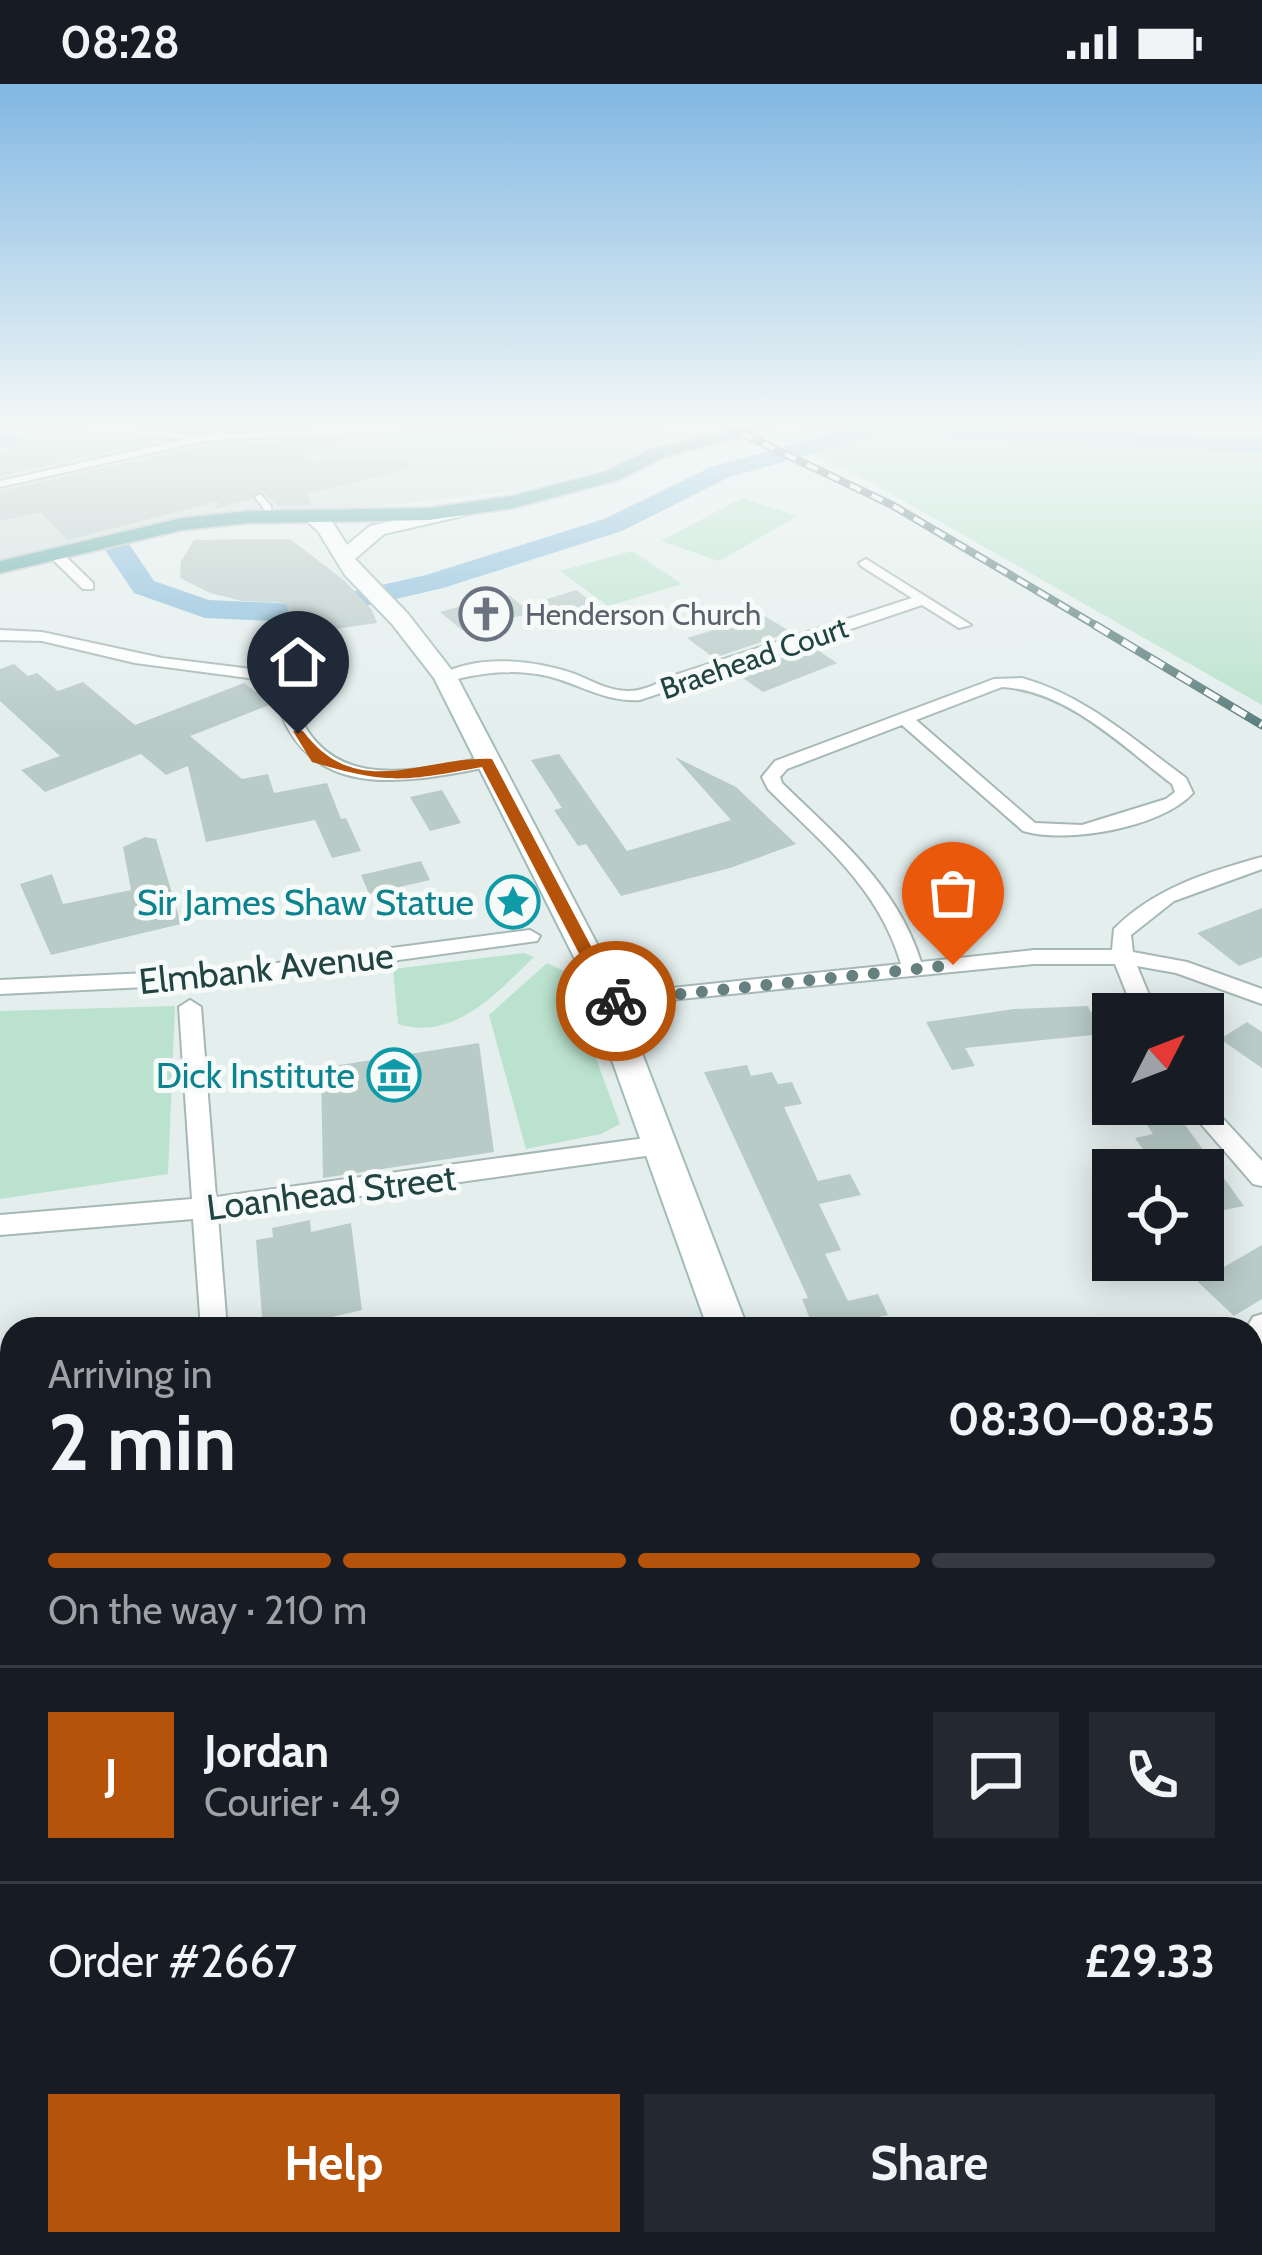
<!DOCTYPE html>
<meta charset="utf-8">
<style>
body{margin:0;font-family:Cabin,sans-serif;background:#242831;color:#f1f3f6;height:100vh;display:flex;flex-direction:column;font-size:45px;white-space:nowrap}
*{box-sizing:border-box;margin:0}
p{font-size:39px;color:#9ea1a6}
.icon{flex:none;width:66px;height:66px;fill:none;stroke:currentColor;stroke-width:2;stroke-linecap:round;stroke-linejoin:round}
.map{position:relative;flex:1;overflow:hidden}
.drawer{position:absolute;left:0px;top:1233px;width:1263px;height:939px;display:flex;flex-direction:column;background:#171b24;border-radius:36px 36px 0 0;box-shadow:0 6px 30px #0003}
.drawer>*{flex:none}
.needle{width:78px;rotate:48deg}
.tools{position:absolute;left:1092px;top:909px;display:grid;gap:24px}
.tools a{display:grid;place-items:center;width:132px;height:132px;border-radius:0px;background:#171b24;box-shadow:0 6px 30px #0003;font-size:60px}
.pin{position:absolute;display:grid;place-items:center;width:102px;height:102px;color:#fff;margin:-123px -51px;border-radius:50% 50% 50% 0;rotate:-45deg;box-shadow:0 0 12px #0007}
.pin .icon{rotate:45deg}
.courier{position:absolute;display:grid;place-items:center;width:120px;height:120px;margin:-60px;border:9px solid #b45309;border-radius:50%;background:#fff;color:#222;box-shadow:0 3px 15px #0007}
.summary em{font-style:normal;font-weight:700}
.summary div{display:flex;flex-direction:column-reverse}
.summary{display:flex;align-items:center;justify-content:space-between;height:204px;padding:0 48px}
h1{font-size:78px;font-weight:700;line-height:90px}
.bar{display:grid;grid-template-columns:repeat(4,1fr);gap:18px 12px;align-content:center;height:144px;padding:0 48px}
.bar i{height:15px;border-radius:9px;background:#363941}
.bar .active{background:#b45309}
.bar p{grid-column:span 4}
.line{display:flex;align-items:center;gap:30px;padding:0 48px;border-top:3px solid #363941}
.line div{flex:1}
.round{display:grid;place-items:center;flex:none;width:126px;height:126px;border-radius:0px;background:#242831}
.primary-button{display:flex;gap:24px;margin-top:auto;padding:24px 48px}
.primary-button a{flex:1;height:138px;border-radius:0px;background:#b45309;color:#fff;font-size:48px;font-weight:700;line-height:138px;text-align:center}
.primary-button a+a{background:#242831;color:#f1f3f6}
.status{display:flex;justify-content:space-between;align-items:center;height:84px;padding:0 60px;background:#171b24;direction:ltr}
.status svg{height:33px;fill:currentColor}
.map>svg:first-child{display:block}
</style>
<div class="status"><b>08:28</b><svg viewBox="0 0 49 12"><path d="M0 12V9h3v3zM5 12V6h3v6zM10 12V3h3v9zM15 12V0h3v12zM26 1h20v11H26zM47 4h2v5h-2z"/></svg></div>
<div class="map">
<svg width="1262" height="2171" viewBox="0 0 1262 2171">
<rect width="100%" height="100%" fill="#e4efed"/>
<!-- built -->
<path fill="#d2e0dd" d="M0 339H664L669 349 617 382 515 407 333 427 176 437 0 480Z"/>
<!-- green -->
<path fill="#bbe2ce" d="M425 339H551L556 342 486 359 419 366 386 348Z
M828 339H1262V621L872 399 770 351Z
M742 414 798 432 719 477 661 457Z
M632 467 682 500 608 522 560 487Z
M524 869 534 873C498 907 455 958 398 940L393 885Z
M547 879 564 887 620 1040 601 1050 526 1065 489 931Z
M175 922 168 1090 0 1115V927Z"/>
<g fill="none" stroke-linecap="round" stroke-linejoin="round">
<!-- river -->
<path fill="#87bbda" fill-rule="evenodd" d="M872 339 1262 354V368L880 351 729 393 622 447 443 504 297 538 205 534 134 509 105 466 119 458 129 460 154 497 209 516 297 520 426 491 604 435 711 383Z
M0 350 55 352 86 369 74 376 50 366 0 364Z"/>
</g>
<!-- building -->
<path fill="#b9cbc7" d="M147 339H376L201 347 138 342Z
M32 346 157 357 0 392V373Z
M343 355 304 365 306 379 409 373 410 384 307 410 311 421 278 422 261 406 251 415 214 425 219 417 68 456 40 428 0 437V407L206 361Z
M290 455 345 497 372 526 377 539 294 551 286 519 242 517 210 509 180 494 181 477 194 456Z
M576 506 601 524 562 536 538 518Z
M500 511 510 512 531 529 463 547 440 528Z
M763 531 791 548 714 574 687 554Z
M813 563 837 579 763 608 736 589Z
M14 580 28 592 37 589 58 607 83 598 135 641 244 599 272 620 190 652 242 695 268 690 274 709 327 699 341 735 346 734 361 767 332 774 315 736 206 758 188 682 166 691 141 670 45 708 21 686 60 672 0 617V585Z
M559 670 627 767 731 736 675 673 736 703 796 760 730 784 621 812 586 760 578 762 554 726 562 724 531 676Z
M442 706 461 739 430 747 410 713Z
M145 753 156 755 181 840 51 871 20 800 52 790 63 820 131 806 123 763Z
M421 777 430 796 369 810 361 791Z
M1262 824V873L1239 882 1197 849Z
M1088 922 1091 928H1101L1112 949 965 964 975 982 952 986 926 938 1014 925Z
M1247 938 1262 948V984L1220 955Z
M479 959 494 1068 323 1094 321 984Z
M747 981 751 992 772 988 778 1000 792 998 802 1020 784 1023 818 1097 850 1090 861 1111 819 1120 841 1166 825 1170 848 1217 878 1210 888 1231 850 1239 853 1245H814L802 1215 808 1214 704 988Z
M1177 1030 1218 1086 1244 1122 1219 1127 1203 1104V1086H1190L1183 1075 1154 1081 1135 1054 1153 1050 1144 1036Z
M310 1136 311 1148 351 1139 362 1226 319 1236 320 1245H263L256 1156 273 1153 272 1144Z
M1262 1161V1215L1234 1232 1198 1198Z"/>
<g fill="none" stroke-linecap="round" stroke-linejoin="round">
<!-- pedestrian casing -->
<g stroke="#a6b8b6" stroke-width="4">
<path id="pedestrian" d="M409 339H423L389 349 209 356 0 403V397L209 350 389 343Z
M260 410 271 422V426H265L255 413Z"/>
</g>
<!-- minor casing -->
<g stroke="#a6b8b6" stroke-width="4">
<path id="minor" d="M3 339H54L215 353 209 357Z
M49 466H59L93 499V505H83L49 472Z
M866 475 971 541 959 544 922 521 640 616C609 618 586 604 558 595 520 583 483 588 445 598L437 593C475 569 534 576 575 590 592 597 609 607 628 607 645 607 658 599 672 592L912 514 861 482 859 479Z
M0 546 42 548 162 574 334 595V601L328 603 288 598C314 710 399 691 487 673L496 678 487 683C394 702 294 718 272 597L135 579 42 557 0 556Z
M1022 594C1086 612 1134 656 1186 694L1193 709C1161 744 1067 760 1023 747L902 641 787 685 780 693 782 699C838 754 897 801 921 878L1034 866H1112L1114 845C1154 804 1208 788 1262 773V785L1174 817 1131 851 1133 868 1187 878 1262 905V920L1176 889 1137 882 1157 930H1135L1115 880H1034L598 923 594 918 605 911 901 880C879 804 822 759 768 705L762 693 775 677 994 595ZM1002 603C1068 607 1122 662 1172 700L1175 708 1166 715 1082 741 1035 739 916 636Z
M530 846 540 852 537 857 231 899 0 910V896L231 885Z
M190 916 201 923 216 1113 660 1052 672 1061 660 1070 218 1132 227 1245H201L193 1135 0 1151V1131L192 1115 179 923Z
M1203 1013 1262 1077V1102L1253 1100 1189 1026 1186 1020H1203Z
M1262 1230V1308L1251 1302V1245H1246L1253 1233Z
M12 1685V1719L0 1722V1688Z
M254 2160H296L297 2171H255Z"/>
</g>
<!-- secondary casing -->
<g stroke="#a1bcb9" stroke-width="4">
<path id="secondary" d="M455 422 465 428 462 432 384 450 355 475 408 530 457 593 608 881 748 1245H708L578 881 434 594 392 540 345 491 318 447 302 433 319 429 333 439 347 461 370 442Z
M1035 2160H1097L1102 2171H1038Z"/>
</g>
<!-- primary casing -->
<g stroke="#c1cbca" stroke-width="4">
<path id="primary" d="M762 339H791L664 373 618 396 513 424 429 436 248 439 182 446 0 489V477L182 434 248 427 429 424 512 412 604 388 652 365Z"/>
</g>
<!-- pedestrian -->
<use href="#pedestrian" fill="#fff" fill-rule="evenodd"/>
<!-- minor -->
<use href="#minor" fill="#fff" fill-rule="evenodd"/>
<!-- secondary -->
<use href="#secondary" fill="#fff" fill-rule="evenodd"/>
<!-- primary -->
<use href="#primary" fill="#64aaa7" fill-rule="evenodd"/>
<!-- rail-far1 casing -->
<g stroke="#5c7f7d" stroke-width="8">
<path id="rail-far1" d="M720 339 892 421 1100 544"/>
</g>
<!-- rail casing -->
<g stroke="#5c7f7d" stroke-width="9">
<path id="rail" d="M1095 541 1262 641"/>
</g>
<!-- rail-far1 -->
<use href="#rail-far1" stroke="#f6fbf9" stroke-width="4.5" stroke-dasharray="12" stroke-linecap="butt"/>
<!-- rail -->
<use href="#rail" stroke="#f6fbf9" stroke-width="6" stroke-dasharray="16" stroke-linecap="butt"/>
</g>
<!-- sky -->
<linearGradient id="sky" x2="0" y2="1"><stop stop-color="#81b7e2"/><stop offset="0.53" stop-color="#f3f8f7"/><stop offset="1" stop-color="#f3f8f7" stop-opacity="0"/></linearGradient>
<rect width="1262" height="643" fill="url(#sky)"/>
<!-- route -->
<path fill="#b45309" d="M293 647H303C357 719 422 672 492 675L601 881 611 911 622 912V921L605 924 596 918 585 881 482 683C404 697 390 701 312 678Z"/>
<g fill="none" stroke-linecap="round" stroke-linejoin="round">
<!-- done -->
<path stroke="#65807e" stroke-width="12" stroke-dasharray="0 21.6" d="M616 917 953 881"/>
</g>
<!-- icons -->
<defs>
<g id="church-ring" transform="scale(2.7)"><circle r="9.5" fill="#f6fbf9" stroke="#6b7280" stroke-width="1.5"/><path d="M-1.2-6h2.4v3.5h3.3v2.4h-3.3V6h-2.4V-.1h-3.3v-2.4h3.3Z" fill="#6b7280"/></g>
<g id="sight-ring" transform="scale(2.7)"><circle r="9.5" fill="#f6fbf9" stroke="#0f9aa8" stroke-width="1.5"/><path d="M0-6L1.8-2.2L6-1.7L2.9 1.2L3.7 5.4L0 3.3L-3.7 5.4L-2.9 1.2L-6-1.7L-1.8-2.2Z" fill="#0f9aa8"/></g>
<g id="museum-ring" transform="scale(2.7)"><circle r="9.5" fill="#f6fbf9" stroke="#0f9aa8" stroke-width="1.5"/><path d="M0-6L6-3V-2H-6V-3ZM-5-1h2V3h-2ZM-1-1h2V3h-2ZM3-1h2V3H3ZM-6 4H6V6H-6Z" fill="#0f9aa8"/></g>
</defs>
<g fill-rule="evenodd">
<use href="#church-ring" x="486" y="530"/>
<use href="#sight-ring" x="513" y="818"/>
<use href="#museum-ring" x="394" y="991"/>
</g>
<g text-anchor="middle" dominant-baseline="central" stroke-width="10" stroke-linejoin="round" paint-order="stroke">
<!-- far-worship labels -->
<g font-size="30" fill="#5b616d" stroke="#f6fbf9" text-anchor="start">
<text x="525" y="530">Henderson Church</text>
</g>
<!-- far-street labels -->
<g font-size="30" fill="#214442" stroke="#f6fbf9">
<text transform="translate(754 574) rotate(-19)">Braehead Court</text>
</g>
<!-- culture labels -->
<g font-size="36" fill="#0d838f" stroke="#f6fbf9" text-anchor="end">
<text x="474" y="818">Sir James Shaw Statue</text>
<text x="355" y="991">Dick Institute</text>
</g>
<!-- street labels -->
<g font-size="36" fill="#214442" stroke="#f6fbf9">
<text transform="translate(266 884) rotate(-6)">Elmbank Avenue</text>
<text transform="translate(331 1108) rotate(-7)">Loanhead Street</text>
</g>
</g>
</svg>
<div class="tools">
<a><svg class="needle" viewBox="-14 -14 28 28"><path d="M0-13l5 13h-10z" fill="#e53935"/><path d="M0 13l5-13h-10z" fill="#9ea1a6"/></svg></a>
<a><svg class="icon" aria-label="locate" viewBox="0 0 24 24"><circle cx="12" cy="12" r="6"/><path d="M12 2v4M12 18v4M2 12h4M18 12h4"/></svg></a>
</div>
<div class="pin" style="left:953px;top:881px;background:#ea580c"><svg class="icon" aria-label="bag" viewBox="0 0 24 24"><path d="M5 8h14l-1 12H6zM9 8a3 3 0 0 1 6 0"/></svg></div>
<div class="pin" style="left:298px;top:650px;background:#1f2937"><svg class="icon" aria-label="home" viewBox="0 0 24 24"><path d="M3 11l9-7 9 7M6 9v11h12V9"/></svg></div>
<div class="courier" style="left:616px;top:917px"><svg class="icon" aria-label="bike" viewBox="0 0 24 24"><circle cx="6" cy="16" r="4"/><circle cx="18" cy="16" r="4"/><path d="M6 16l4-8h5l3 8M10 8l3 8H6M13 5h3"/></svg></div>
<section class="drawer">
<div class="summary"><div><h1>2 min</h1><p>Arriving in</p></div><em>08:30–08:35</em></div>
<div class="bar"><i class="active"></i><i class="active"></i><i class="active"></i><i></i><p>On the way · 210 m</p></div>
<div class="line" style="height:216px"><b class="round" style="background:#b45309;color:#fff">J</b><div><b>Jordan</b><p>Courier · 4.9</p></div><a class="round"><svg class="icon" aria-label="chat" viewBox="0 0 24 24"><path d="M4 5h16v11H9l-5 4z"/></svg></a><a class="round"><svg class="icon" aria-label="phone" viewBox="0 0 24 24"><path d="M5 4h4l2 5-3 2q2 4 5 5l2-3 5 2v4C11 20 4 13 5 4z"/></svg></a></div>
<div class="line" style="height:156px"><div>Order #2667</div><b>£29.33</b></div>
<div class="primary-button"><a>Help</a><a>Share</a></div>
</section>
</div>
